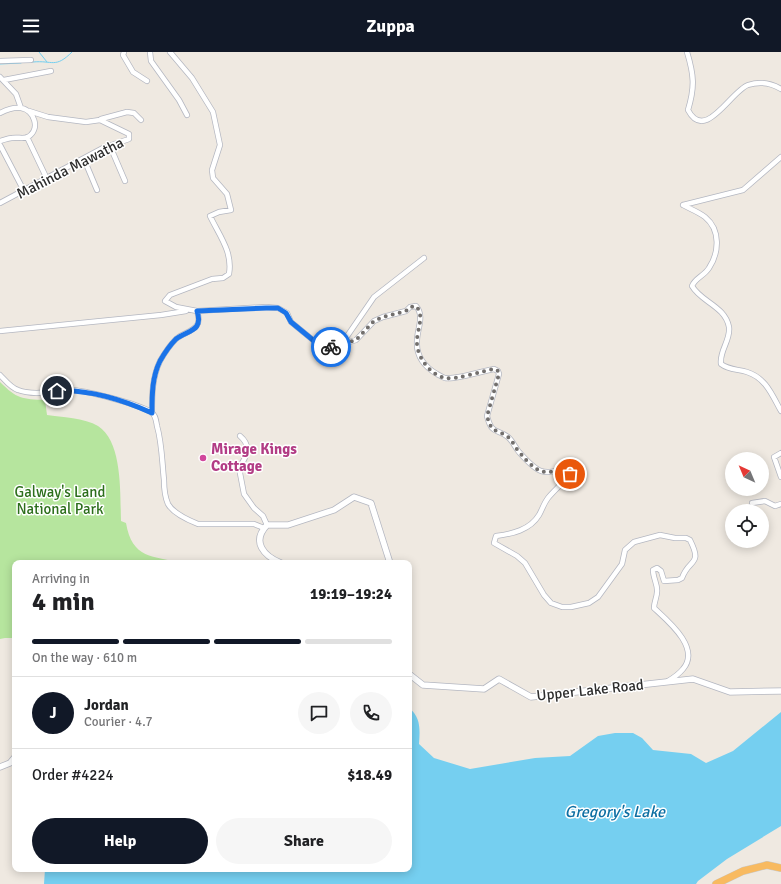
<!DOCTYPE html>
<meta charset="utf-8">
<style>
body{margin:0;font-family:Signika,sans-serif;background:#f6f6f6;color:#202124;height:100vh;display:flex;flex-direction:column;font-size:15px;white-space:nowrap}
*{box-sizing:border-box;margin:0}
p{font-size:13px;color:#757577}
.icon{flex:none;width:22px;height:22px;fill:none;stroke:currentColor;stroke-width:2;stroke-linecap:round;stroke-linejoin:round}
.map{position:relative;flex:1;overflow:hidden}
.sheet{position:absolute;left:12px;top:508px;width:400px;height:312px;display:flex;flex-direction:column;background:#fff;border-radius:8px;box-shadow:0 2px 10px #0003}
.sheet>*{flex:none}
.needle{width:26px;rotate:316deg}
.fabs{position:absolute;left:725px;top:400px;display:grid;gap:8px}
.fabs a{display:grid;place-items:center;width:44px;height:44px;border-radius:50%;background:#fff;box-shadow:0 2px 10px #0003;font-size:20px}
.pin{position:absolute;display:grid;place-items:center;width:34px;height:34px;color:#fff;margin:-17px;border:2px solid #fff;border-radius:50%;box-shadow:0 1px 4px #0007}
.courier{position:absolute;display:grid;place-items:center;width:40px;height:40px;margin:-20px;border:3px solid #1a73e8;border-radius:50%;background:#fff;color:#222;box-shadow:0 1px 5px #0007}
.head em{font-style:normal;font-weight:700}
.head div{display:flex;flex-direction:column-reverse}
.head{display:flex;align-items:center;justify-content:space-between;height:68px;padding:0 20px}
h1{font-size:26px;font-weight:700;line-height:30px}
.bar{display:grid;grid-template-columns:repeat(4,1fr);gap:6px 4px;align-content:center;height:48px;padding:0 20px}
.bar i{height:5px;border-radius:3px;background:#e0e0e0}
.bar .active{background:#111827}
.bar p{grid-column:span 4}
.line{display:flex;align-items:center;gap:10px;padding:0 20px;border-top:1px solid #e0e0e0}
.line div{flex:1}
.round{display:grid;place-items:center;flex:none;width:42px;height:42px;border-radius:21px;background:#f6f6f6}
.action{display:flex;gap:8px;margin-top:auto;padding:8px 20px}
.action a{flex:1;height:46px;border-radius:24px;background:#111827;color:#fff;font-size:16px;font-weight:700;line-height:46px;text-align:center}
.action a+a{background:#f6f6f6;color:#202124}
header{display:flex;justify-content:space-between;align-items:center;height:52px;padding:0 20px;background:#111827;color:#fff;font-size:18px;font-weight:700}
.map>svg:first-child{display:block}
</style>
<header><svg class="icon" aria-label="menu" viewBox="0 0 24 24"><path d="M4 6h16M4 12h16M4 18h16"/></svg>Zuppa<svg class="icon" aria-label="search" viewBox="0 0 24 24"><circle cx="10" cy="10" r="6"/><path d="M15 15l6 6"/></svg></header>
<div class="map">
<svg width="781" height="832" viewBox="0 0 781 832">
<rect width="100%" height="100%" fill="#efe9e1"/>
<!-- green -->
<path fill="#b6e59e" d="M0 330C17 347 22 347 45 348L47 363C61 365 85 366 98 374 123 390 120 442 121 469L126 471C132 507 153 504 182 511H15V586H5L0 587Z"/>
<!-- water -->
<path fill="#75cff0" d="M409 656C421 665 420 678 419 692L434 706 470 717 535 706 570 704 598 684 615 681H633L642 686 653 698 691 702 706 711 733 699 781 660V774L727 807 698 829 696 832H44L45 817H409Z"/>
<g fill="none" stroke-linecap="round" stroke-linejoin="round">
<!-- stream -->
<path stroke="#75cff0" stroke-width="1" d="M39 0 47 10
M33 10C53 8 55 17 72 0
M0 12 21 11"/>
<!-- minor casing -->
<g stroke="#b4b7c1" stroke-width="6">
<path id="minor" d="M124 0 123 3 133 20 147 29
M150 0 151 9 179 48 187 63
M687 0C694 23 695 35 688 58 705 91 731 39 748 33 760 29 771 31 781 37
M0 9 31 8
M0 25 16 42 21 56
M4 28 51 19
M0 61C6 58 14 55 21 56 34 58 41 77 28 85 24 87 17 85 12 86 8 86 4 88 0 89
M101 67 127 60 134 61 141 68
M27 85 47 127
M0 93 24 139
M110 94 125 129
M84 107 97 138
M0 151 103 96 129 87V82L100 68 86 70 48 65 29 59
M683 153C690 157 699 160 705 165 721 178 719 201 709 216 704 224 695 226 692 234 701 250 725 254 729 275 731 288 719 299 721 312 729 318 737 317 747 320 766 326 772 343 781 359
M683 153 743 138 781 105
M197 259 266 255 278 256 287 261 291 270 319 293 333 295 356 288 374 269 383 265 406 259 410 255 416 254C425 264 417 277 417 289 416 304 425 315 437 322 439 323 442 325 445 326 456 328 482 319 494 317L498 319 499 322 487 364C492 383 496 376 508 385 512 388 515 395 519 400 541 425 543 422 573 415
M0 279 161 263 186 259
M341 293 374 245 424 206
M0 323C5 328 11 336 18 338 34 344 53 339 70 338 85 338 138 352 151 360 156 363 156 369 157 374 162 391 162 410 164 428 164 436 165 445 168 452 173 461 188 468 198 472H254L264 476
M152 361C152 343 152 326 160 309 164 302 170 293 176 287 187 278 204 279 197 259L176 255 165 249 170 243 212 227 223 226 229 222C233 200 219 183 210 164L219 160 231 158 227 142 213 126 212 118 220 93 213 60 192 26 170 0
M240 384C252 394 247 404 239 416L244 442 254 456 263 464 267 473
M781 401 774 405 781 425
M573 415C568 428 556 436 548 446 544 451 542 458 539 463 530 478 512 482 496 484L494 491 517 504 525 511 544 543 551 551 562 555H571L589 551 598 545 622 512 625 498 634 490 660 483 675 486H686L690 488C703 514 689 506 682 526L678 528 664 529 661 519 657 516 653 518C653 526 658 533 657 540 657 545 654 550 654 556 668 569 701 596 683 617 679 622 673 626 668 629
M752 451 765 449 775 454 781 452"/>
</g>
<!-- tertiary casing -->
<g stroke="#b4b7c1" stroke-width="7">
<path id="tertiary" d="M281 511C264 504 251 490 267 473H288L334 458 354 445 371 451 390 511
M409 622 423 633 484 637 499 627 531 645 693 627 730 640 781 639
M0 715 10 711 15 705"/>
</g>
<!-- trunk casing -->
<g stroke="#c9c9c9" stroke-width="8">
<path id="trunk" d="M716 832 743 819 767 813 781 816"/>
</g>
<!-- minor -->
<use href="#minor" stroke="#fff" stroke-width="4.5"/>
<!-- tertiary -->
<use href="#tertiary" stroke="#fff" stroke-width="5.5"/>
<!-- trunk -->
<use href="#trunk" stroke="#f8ba60" stroke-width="7"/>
</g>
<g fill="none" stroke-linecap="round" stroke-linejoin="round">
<!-- done -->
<path stroke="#726f6d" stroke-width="4" stroke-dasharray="0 7.2" d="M331 295 356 288 374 269 383 265 406 259 410 255 416 254C425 264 417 277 417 289 416 304 430 323 445 326 456 328 482 319 494 317L498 319 499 322 487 364C492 383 496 376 508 385 512 388 515 395 519 400 541 425 543 422 573 415L570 422"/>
<!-- route -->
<path stroke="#1a73e8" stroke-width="5" d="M57 339C90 337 123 348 152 361 152 343 152 325 160 309 164 302 170 293 176 287 187 278 204 280 197 259L266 256H278L286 261 291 270 319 293 331 295"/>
</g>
<!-- markers -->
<circle fill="#d1479c" stroke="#fff" stroke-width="1.5" cx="203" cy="406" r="4"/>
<g text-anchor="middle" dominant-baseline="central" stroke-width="3" stroke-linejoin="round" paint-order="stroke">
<!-- street labels -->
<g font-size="15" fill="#2e2e2e" stroke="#fff">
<text transform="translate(70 116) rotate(-27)">Mahinda Mawatha</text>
<text transform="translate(590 638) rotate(-6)">Upper Lake Road</text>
</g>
<!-- hotel labels -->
<g font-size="15" font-weight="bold" fill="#b23c85" stroke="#fff" text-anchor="start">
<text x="211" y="397">Mirage Kings<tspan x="211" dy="17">Cottage</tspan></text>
</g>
<!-- park labels -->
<g font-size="15" fill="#2c6e1b" stroke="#fff">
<text x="60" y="440">Galway's Land<tspan x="60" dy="17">National Park</tspan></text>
</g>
<!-- water labels -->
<g font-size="16" font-style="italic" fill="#0d6fa3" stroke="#fff">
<text x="615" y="760">Gregory's Lake</text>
</g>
</g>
</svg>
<div class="fabs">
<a><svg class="needle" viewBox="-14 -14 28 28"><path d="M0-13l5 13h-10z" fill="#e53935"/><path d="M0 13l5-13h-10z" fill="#757577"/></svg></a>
<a><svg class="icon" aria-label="locate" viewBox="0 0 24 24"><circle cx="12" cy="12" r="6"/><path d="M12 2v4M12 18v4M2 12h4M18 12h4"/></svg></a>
</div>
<div class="pin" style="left:570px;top:422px;background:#ea580c"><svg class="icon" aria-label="bag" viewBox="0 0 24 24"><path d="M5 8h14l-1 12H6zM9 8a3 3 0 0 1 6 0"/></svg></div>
<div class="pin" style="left:57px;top:339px;background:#1f2937"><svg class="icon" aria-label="home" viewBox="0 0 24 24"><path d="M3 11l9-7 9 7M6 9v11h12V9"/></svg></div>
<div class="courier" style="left:331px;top:295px"><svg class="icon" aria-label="bike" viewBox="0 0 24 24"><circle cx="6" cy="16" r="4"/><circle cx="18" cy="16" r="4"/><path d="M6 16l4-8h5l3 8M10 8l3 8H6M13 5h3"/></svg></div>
<section class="sheet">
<div class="head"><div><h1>4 min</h1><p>Arriving in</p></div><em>19:19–19:24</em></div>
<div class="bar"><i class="active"></i><i class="active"></i><i class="active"></i><i></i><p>On the way · 610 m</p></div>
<div class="line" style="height:72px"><b class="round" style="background:#111827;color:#fff">J</b><div><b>Jordan</b><p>Courier · 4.7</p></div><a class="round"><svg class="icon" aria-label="chat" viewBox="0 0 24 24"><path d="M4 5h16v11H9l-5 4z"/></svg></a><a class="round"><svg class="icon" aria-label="phone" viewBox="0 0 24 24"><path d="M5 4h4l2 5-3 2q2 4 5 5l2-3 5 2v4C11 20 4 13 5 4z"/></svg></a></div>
<div class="line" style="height:52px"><div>Order #4224</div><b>$18.49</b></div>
<div class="action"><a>Help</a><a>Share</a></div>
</section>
</div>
